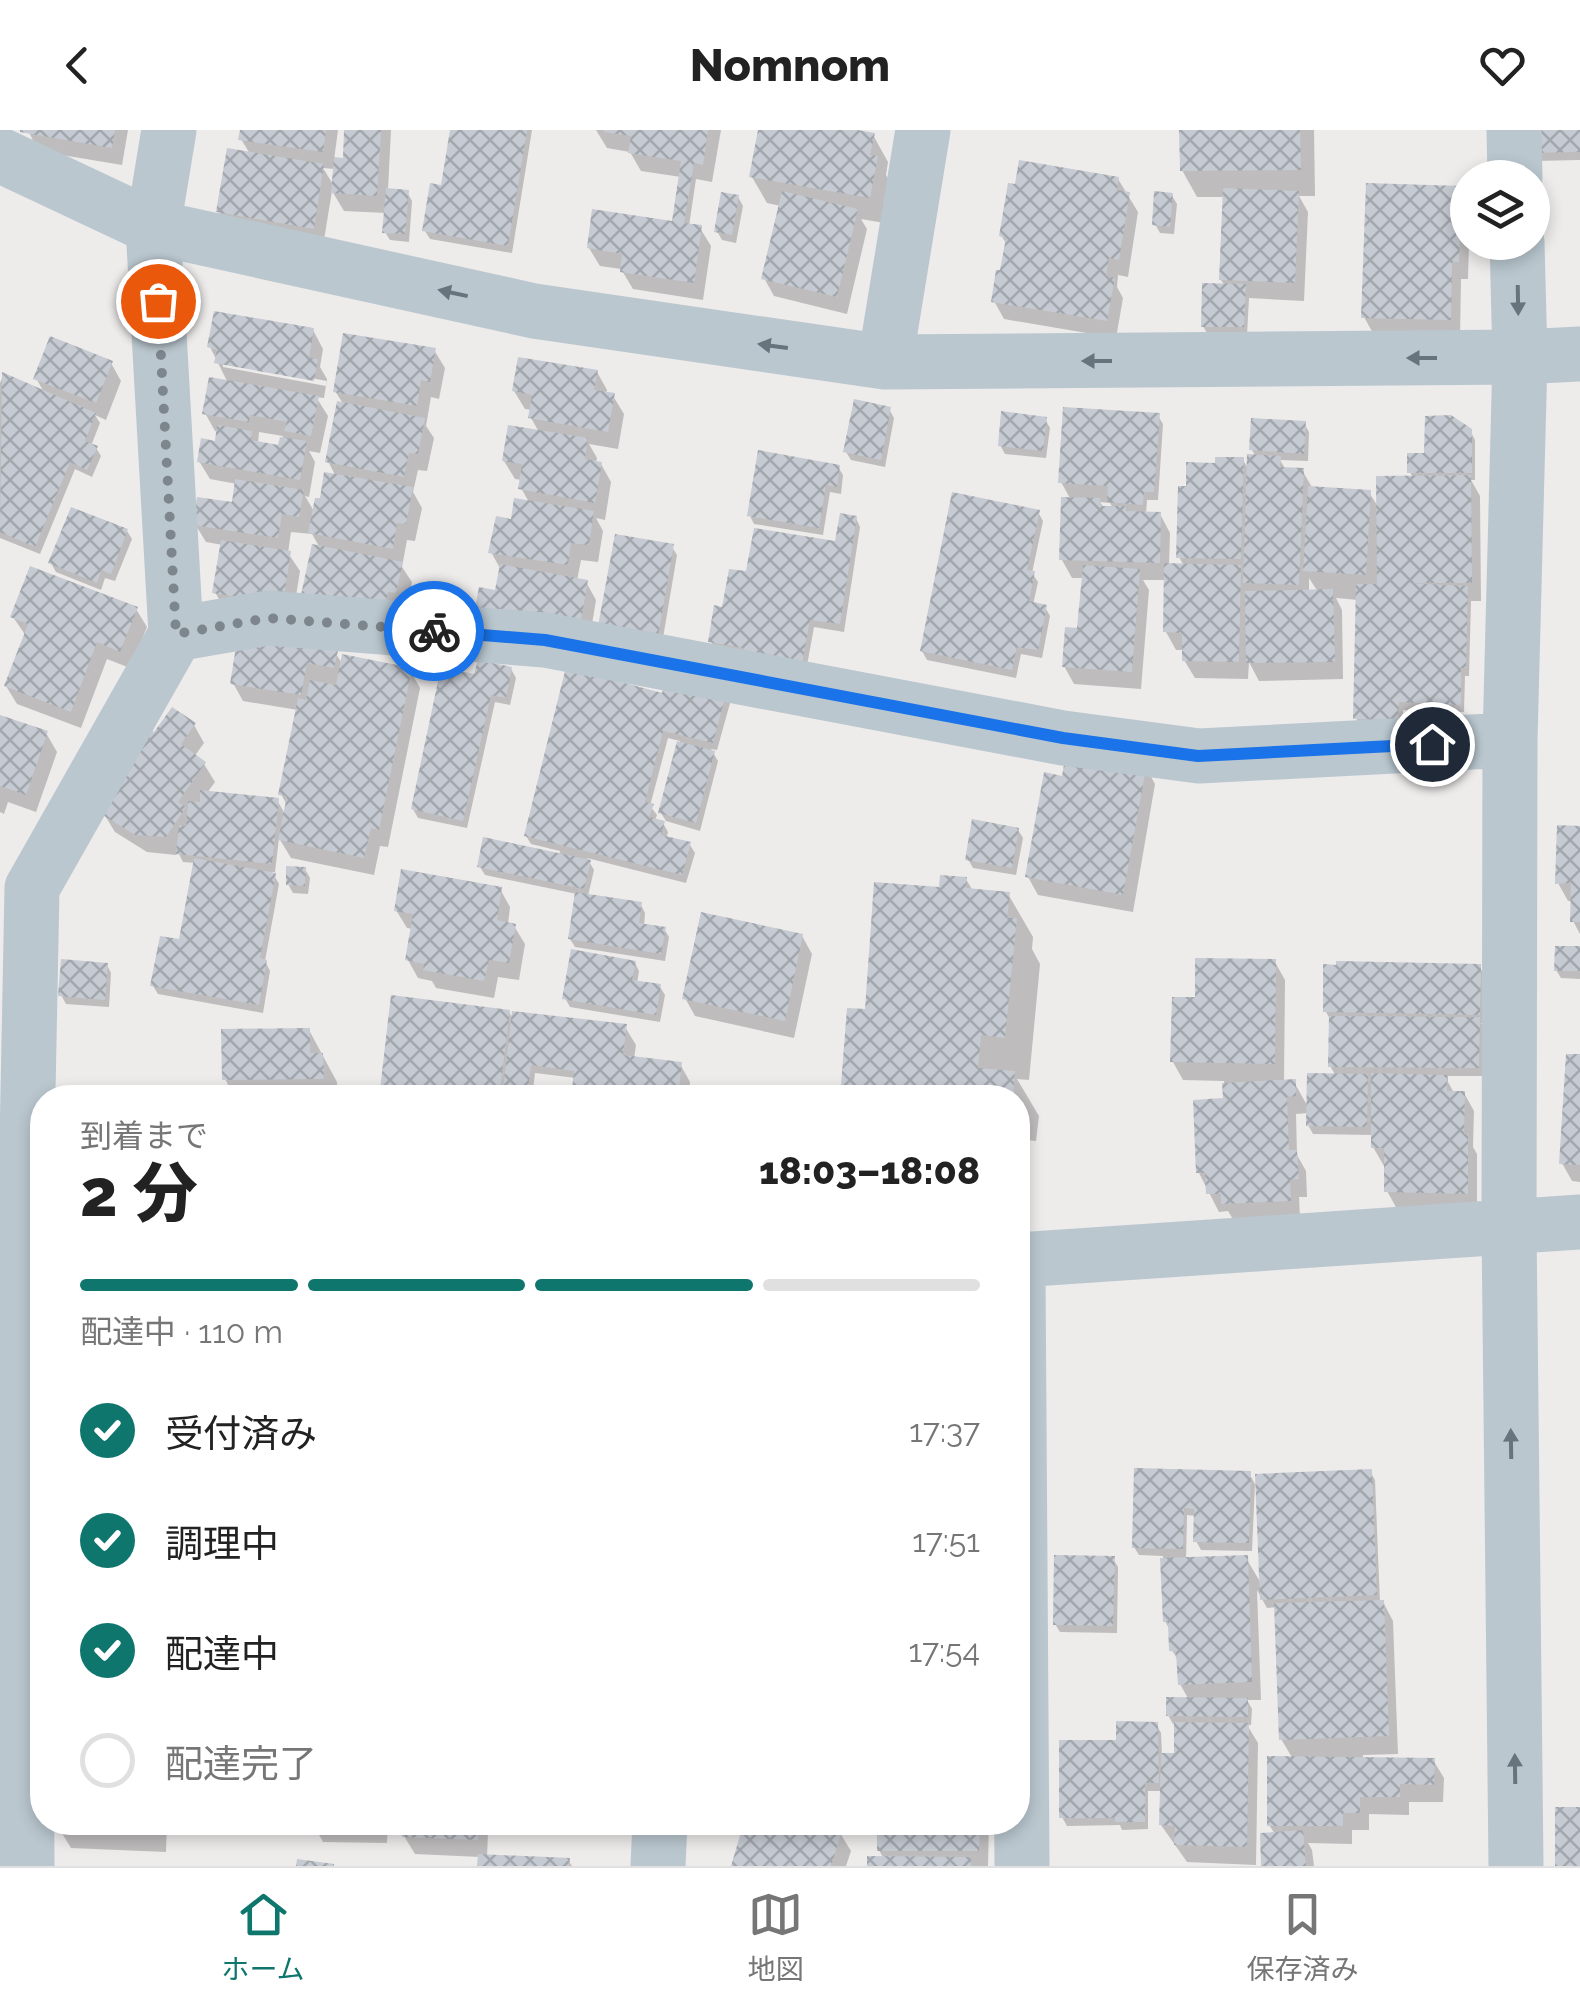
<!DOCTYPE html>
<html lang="ja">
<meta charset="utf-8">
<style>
body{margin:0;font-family:Raleway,"Noto Sans JP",sans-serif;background:#f2f2f2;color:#222;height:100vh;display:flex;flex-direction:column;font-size:38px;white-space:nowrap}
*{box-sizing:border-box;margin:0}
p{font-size:32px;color:#767676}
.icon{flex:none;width:55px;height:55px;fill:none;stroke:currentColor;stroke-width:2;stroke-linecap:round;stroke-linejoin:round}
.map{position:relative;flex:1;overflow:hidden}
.sheet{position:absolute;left:30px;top:955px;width:1000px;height:750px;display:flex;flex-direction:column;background:#fff;border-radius:40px;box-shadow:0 5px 15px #0003}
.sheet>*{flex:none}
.buttons{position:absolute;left:1450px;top:30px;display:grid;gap:20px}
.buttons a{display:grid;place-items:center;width:100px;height:100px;border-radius:50%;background:#fff;box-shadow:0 5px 15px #0003;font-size:50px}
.pin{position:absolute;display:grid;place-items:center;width:85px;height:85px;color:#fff;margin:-42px;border:5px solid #fff;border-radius:50%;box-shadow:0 2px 10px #0007}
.courier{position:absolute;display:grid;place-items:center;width:100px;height:100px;margin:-50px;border:8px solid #1a73e8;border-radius:50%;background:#fff;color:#222;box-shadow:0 2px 12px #0007}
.overview em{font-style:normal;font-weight:800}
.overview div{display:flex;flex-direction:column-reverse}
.overview{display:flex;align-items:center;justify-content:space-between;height:170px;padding:0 50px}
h1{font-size:65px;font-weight:800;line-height:75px}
.bar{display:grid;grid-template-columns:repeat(4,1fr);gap:15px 10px;align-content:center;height:120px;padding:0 50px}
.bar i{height:12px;border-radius:8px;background:#e0e0e0}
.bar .selected{background:#0f766e}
.bar p{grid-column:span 4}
ol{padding:0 50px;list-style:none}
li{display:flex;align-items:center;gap:30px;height:110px}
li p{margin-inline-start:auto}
li .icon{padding:10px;border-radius:50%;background:#0f766e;color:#fff;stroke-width:4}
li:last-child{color:#767676}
li i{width:55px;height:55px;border:5px solid #e0e0e0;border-radius:50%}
header{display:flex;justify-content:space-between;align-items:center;height:130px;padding:0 50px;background:#fff;font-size:45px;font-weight:800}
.menu{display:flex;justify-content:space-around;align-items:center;height:140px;border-top:2px solid #e0e0e0;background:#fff;font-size:28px;color:#767676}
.menu a{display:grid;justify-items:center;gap:5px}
.menu .selected{color:#0f766e}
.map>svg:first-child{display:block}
</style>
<header><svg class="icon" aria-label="back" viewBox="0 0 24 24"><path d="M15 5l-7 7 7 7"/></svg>Nomnom<svg class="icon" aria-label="heart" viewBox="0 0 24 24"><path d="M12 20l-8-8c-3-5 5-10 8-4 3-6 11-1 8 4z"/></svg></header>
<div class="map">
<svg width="1580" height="1736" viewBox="0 0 1580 1736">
<defs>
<pattern id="building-cross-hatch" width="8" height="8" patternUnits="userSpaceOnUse" patternTransform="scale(2.5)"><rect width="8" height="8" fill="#c6cad2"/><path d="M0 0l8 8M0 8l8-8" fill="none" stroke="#a2a6ad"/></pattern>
</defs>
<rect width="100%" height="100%" fill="#eeebeb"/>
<!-- shadow -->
<path fill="#0003" fill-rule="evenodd" d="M28 0H128L122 35 38 21Z
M242 0H338L334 30H345L347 0H391L388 60 407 62 412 71 409 112 390 110 385 102 386 83 344 81 332 61 323 116 229 100 219 82 250 24 241 9ZM323 38 335 39 334 56Z
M453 0H532L512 123 430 109 425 101 443 58Z
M596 0H721L712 52 696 49 689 96 700 98 711 116 703 170 633 159 621 139 600 136 589 118 674 94 681 47 641 41 630 22 607 18Z
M760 0H843L873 5 888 32 886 45 891 54 884 93 861 89 867 99 847 184 774 166 764 148 781 76 767 73 752 47Z
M1182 0H1314L1315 66H1299L1308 82 1304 171 1249 168 1247 205H1208L1203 196 1225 156 1221 150 1225 67H1197L1182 40Z
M1529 0H1580V30L1534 31Z
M1118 49 1138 82 1128 147 1118 145 1117 157 1123 168 1116 208 1004 189 994 171 1007 115 1001 105Z
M1460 58 1468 71V112H1469L1468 149H1461L1460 208 1374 205 1364 187Z
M1172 66 1177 74 1174 104 1160 103 1155 94Z
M738 67 743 76 736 113 722 110 717 101Z
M313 200 323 219 320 237 327 249 324 268 316 267 328 286 320 323 309 321 315 332 309 367 305 366 315 383 336 347 328 331 344 275 335 261 434 220 445 238 439 269 431 267 426 296 434 308 427 341 418 340 413 362 422 378 415 411 407 410 402 437 412 452 406 480 397 479 320 418 312 404 291 402 288 423 300 441 292 491 225 480 215 462 223 415 206 412 195 394 234 375 237 354 210 349 199 331 217 313 219 302 215 301 205 283 228 253 210 217ZM223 232 327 251 326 256 223 237ZM259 302 283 306 280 318 258 314Z
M111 233 121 251 106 290 95 285 100 293 91 316 96 318 101 326 92 347 75 339 40 424 0 408V253L3 246 45 264 36 248Z
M597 242 607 260 606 265 613 266 624 284 618 319 589 314 597 328 596 333 601 334 611 352 605 390 596 388 603 401 598 432 581 430 577 451 586 452 596 470 588 519 497 463 501 440 491 422 529 372 521 358 522 350 515 349 504 331 539 302 531 288 532 280 525 279 514 261Z
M889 279 894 288 885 337 851 330 846 322Z
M1158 286 1163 294 1158 370H1147L1146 384H1160L1170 403 1169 436H1184L1179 427 1188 358 1217 336 1243 330 1249 340 1256 327 1252 320 1304 293 1309 302 1308 331 1280 330 1286 340H1302L1313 359 1369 362 1378 377 1413 348 1410 342 1427 325 1470 300 1475 310V350H1471L1480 366 1481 471H1471L1469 546H1465L1464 582 1403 580 1402 598 1361 597 1356 588 1358 470 1336 468 1342 480 1343 549 1259 551 1249 532 1248 549 1195 548 1184 530 1185 520H1176L1166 502 1167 450H1143L1149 460 1141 559 1074 554 1064 536 1080 501 1084 448H1072L1062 430 1071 370 1061 352ZM1100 372 1110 373 1113 378H1104ZM1309 448 1318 462H1309Z
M1045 289 1050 298 1046 328 1005 324 1000 315Z
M838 337 843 345 841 364 830 362 823 405 754 394 750 386Z
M1038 382 1043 391 1032 443 1038 452 1033 475 1045 477 1050 486 1042 528 1021 524 1016 548 927 530 922 521Z
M856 388 860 397 844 502 814 497 806 541 716 520 711 511 724 480 748 444 837 414Z
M127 401 132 409 115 451 105 448 101 460 56 442 51 433Z
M672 417 677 425 662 514 605 504Z
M136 479 147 497 130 538 107 529 81 598 17 574 6 556 26 506 13 487Z
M336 524 343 535 410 540 420 558 388 717 380 716 374 745 291 728 279 708 275 742H272L279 754 265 831 270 841 263 883 158 864 153 856 181 812 196 733 183 732 178 722 176 725 147 722 115 702 104 684 154 606 194 595 204 613 194 627 204 634 215 652 207 663 277 670 285 684 287 675 281 664 298 580 243 571 233 553Z
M511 539 516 548 510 575 495 572 467 698 418 688 413 679 476 547Z
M664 566H732L717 620 711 619 718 631 700 701 666 691 661 683 680 611 668 608 650 676 657 685 655 691 663 693 668 702 666 709 690 715 695 723 686 753 587 728 594 740 588 766 641 775 645 783 644 796 664 799 669 807 665 831 575 817 570 809 577 764 485 745 480 737 559 725 560 721 531 714 526 706Z
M0 588 46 603 57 622 36 682 8 672 4 684 0 682Z
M1145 636 1155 654 1133 782 1038 765 1028 747 1064 649Z
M1580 698V804L1573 791V771H1568L1558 753Z
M1018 700 1023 708 1016 745 973 738 968 729Z
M305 739 310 748 308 764 293 763 288 754Z
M966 749 973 761 1008 764 1033 807 1032 819 1040 834 1029 950 1017 949 1039 986 1036 1011 1026 1010 1021 1062 1019 1061 1018 1071V968H843L867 881 942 759Z
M500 759 510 777 508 794 514 796 525 814 519 850 498 847 494 868 436 858 432 851 418 848 408 830 413 799 407 798 396 780Z
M802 806 812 824 794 908 695 886 685 868Z
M1580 819V849L1561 848 1556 840Z
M1275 832 1285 850 1284 952H1294L1308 977 1336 946 1330 936 1331 891 1326 882 1479 836 1484 845 1483 893H1481L1484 898 1483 946H1448V952L1454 963H1464L1474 981 1473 1017 1477 1024V1081L1397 1079 1387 1061V1036H1384L1373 1017V1005L1313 1004 1308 995V983L1296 984 1297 1025 1306 1041 1307 1067H1299L1300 1089 1234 1091 1228 1081 1219 1082 1199 1043 1225 970 1224 951 1183 950 1173 932 1198 870Z
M635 833 639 841 637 853 660 857 665 865 660 892 570 877 565 868Z
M107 835 111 843 109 877 66 874 61 865Z
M509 882 514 891 625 897 636 915 634 929 680 934 690 952 689 968H574L576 948 535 943 532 968H381Z
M309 900 337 952 338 968H235L225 949Z
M1580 927V1052L1572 1051 1562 1033Z
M1136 1341 1249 1343 1255 1354 1252 1421 1201 1420 1196 1411V1386L1187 1385 1186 1430 1246 1428 1262 1455 1370 1342 1375 1350 1380 1473 1383 1472 1393 1491 1398 1624 1363 1625V1630H1433L1444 1648 1443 1672H1409V1685L1369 1684V1700H1352V1714L1308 1713 1312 1720 1314 1736H1264L1275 1704 1269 1695 1293 1629 1281 1609 1277 1477 1267 1478 1257 1460 1261 1570H1247L1252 1579 1251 1595H1247L1258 1613 1256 1735 1187 1732 1161 1695 1162 1661H1148V1699L1122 1700 1120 1695 1067 1696 1062 1687 1118 1612 1156 1594 1161 1603 1162 1625 1176 1626 1177 1594H1173L1168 1585 1189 1570 1180 1554V1534L1172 1520 1171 1502 1165 1491 1163 1426 1139 1425 1134 1417Z
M1113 1429 1118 1437 1117 1503 1060 1502 1055 1494Z
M60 1692H167L166 1722 71 1718 60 1700Z
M319 1692H388L387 1713 323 1712 318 1703Z
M405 1692H499L498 1703H488L487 1727 568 1730 572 1736H480V1727L415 1724 404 1706Z
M879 1692H989L988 1736H869L884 1729 879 1720Z
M840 1703 851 1721 846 1736H734Z"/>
<!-- building -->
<path fill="url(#building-cross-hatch)" d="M20 0H115L112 18 20 2Z
M240 0H326L323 22 238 10Z
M344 0H381L377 66 331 63 334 27 343 28Z
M450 0H527L508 116 422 101 430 53 441 55Z
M604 0H708L703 35 694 33 684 93 702 95 694 153 620 142 622 124 587 118 592 79 672 91 681 31 628 23 631 6 604 2Z
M758 0H858L875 3 870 25 878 26 870 68 749 47Z
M1179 0H1300L1301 40 1180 41Z
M1526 0H1580V22L1527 23Z
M227 18 324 34 314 99 216 82Z
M1019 30 1119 47 1117 60 1130 62 1119 130 1109 128 1106 146 1115 148 1107 191 991 172 996 140H1000L1006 108 999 106 1008 53 1015 54Z
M1366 53 1462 56 1459 132H1452L1451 190 1361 188Z
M386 58 409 60 405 104 382 103Z
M1223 58 1299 61 1295 153 1219 150Z
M782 61 858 79 837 167 761 149Z
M1154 61 1173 63 1170 97 1152 95Z
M721 62 739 65 732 105 714 102Z
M1202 153 1246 154 1244 197H1201Z
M214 181 314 198 309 228 318 229 314 251 214 233 217 220 207 217Z
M343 203 436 218 430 252 421 250 417 276 333 262Z
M50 206 113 231 96 273 33 249Z
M518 227 598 240 594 260 615 263 608 302 528 288 532 265 512 261Z
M2 242 96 283 85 311 98 316 87 340 70 332 35 417 0 402Z
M209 247 319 266 311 306 284 301 287 292 250 285 249 292 202 284Z
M854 269 891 277 881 330 843 322Z
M337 271 425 288 418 324 409 323 404 347 325 332Z
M1063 277 1160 283 1154 362H1144L1143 375 1107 372 1108 356 1058 353Z
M1001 281 1047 287 1043 321 998 316Z
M1451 285 1472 299V343H1407V323H1424L1425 286Z
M1251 288 1306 291 1304 324 1249 320Z
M217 295 252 301 251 310 278 315 280 307 307 311 300 350 197 332 201 308 215 311Z
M508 295 588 308 585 329 602 332 595 373 518 359 522 334 502 331Z
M758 320 840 335 837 357 826 355 819 398 747 386Z
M1247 324 1281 326 1280 337 1304 338 1299 455 1243 453Z
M1215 327H1244L1241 429 1176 428 1178 356H1186V332L1215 333Z
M324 342 413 357 406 394 397 393 393 419 308 403 315 368H320Z
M1471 345 1472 453H1407L1468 456 1466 538H1461V575L1399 572 1398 590 1353 589 1356 454H1377L1376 346Z
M235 349 304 360 299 387 282 384 278 408 193 395 197 367 232 372Z
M1308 356 1371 360 1366 445 1303 441Z
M952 362 1040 380 1027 440 1035 441 1029 471 1047 475 1038 520 1017 517 1012 540 920 521Z
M1061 367 1100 368 1101 376H1126V381L1161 382 1160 433 1059 430Z
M514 368 594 381 589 415 571 413 568 435 488 423 496 386 511 389Z
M71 377 128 399 111 444 101 440 97 453 48 433Z
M840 383 857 386 840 494 810 490 802 533 743 524 744 518 708 512 714 475 722 477 729 439 746 441 754 398 835 411Z
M615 404 674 414 658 506 598 496Z
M221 410 291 421 283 474 212 463Z
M312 414 403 432 396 463 388 462 382 491 299 474Z
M1164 433 1241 435 1239 532 1182 531V503L1163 502Z
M500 434 588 450 579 502 472 494 479 457 495 460Z
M1083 435 1140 439 1132 542 1062 537 1065 497 1077 498Z
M30 436 138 477 120 522 97 512 71 582 4 556 28 494 10 487Z
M1333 459 1335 532 1246 533 1245 461Z
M238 504 338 521 334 538 307 533 301 565 230 554Z
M342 524 412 538 379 700 371 698 364 728 278 710 287 666 278 665 298 568 306 570 310 550 336 555Z
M478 530 512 537 506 568 491 565 463 691 411 679 441 537 474 544Z
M566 537 662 563 668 540 728 556 713 613 663 601 645 672 654 674 649 687 665 691 661 705 691 712 682 745 524 706Z
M172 577 196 593 181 614 206 632 178 672 186 677 166 707 135 705 101 684 147 597 154 602Z
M0 585 48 601 26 665 0 656Z
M677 611 715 621 696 693 658 683Z
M1066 623 1147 633 1123 765 1025 747 1044 642 1062 646Z
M200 660 279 668 272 734 176 724 179 695 186 696 188 671 200 672Z
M972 689 1019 698 1012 738 965 730Z
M1557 695 1580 696V792H1570L1571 753 1555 754Z
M483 707 591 730 584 759 477 737Z
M194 728 276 743 260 828 267 830 259 875 150 856 160 806 179 809Z
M286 736 306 737 305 756 286 755Z
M401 739 502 757 497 790 516 794 509 833 489 830 484 851 423 840 424 834 405 830 413 784 394 781Z
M940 745 967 747 966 758 1010 762 1007 788H1017L1005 908 981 905 978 938 1015 941 1013 968H840L847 878 865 879 874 752 939 757Z
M575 762 642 772 639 793 666 797 661 824 568 809Z
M701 782 803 804 785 891 682 869Z
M1555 816H1580V841H1554Z
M571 819 636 831 632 850 661 854 656 885 562 869Z
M1195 828 1276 829 1275 934 1170 932 1172 867H1195Z
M61 829 108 833 105 870 58 866Z
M1336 831 1481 834 1480 885 1323 882V834L1336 835Z
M391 865 510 880 499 968H379Z
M512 881 627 894 623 925 682 932 678 968H571L574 941 531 935 527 968H502Z
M1329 886 1480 887 1479 938 1328 937Z
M310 898V923H323L324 949 222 950 221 899Z
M1566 924H1580V1035L1559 1034Z
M1307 943 1368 944 1367 997 1306 996Z
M1371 943 1447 945V961H1465L1464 1004H1468V1064L1384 1062V1018H1371Z
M1296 949V966L1287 967 1289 1020H1297L1299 1049 1290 1050 1291 1071 1221 1074V1064H1206L1205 1043H1196L1193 970 1223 968 1222 953Z
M253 956H333V968H252Z
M1134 1338 1251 1341 1249 1413 1193 1412 1194 1379 1184 1378 1183 1419 1132 1418Z
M1372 1339 1377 1465 1260 1470 1255 1344Z
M1054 1425 1115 1426 1113 1496 1053 1495Z
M1248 1425 1252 1552 1178 1555 1176 1522 1169 1521 1168 1492H1163L1160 1428Z
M1384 1470 1389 1606 1279 1610 1274 1473Z
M1166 1567 1248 1568V1587L1166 1586Z
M1116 1591 1158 1592 1159 1653H1145V1692H1115V1688H1059V1610H1116Z
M1174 1592 1249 1593 1247 1717 1174 1715 1175 1696 1159 1695 1161 1623H1174Z
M1267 1626 1435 1628 1434 1655 1400 1654V1667H1360V1683H1343V1696H1267Z
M1555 1677H1580V1736H1555Z
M58 1692H158L157 1705 58 1700Z
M316 1692H384V1705L316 1704Z
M402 1692H478V1710L402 1707Z
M744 1692H815L842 1701 831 1736H731Z
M877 1692H980L979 1721H877Z
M1303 1700 1306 1736H1261L1260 1703Z
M478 1724 570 1728 569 1736H477Z
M867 1726 971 1727V1736H867Z
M297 1729 334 1734V1736H296Z"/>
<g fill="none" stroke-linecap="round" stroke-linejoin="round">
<!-- street -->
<path stroke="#bac7cf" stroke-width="55" d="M1514 0 1515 48
M0 25 153 97 534 181 885 232 1520 227 1580 224
M885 232 923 0
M176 504 268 488 545 510 1063 608 1199 626 1510 610
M1018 1130 1580 1092
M1018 1138 1022 1736
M27 1736 24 1167 32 758 176 504 153 97 169 0
M658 1736 660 1692
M1516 1736 1509 1096 1510 610 1520 227 1517 112"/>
</g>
<!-- one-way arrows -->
<defs><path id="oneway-solid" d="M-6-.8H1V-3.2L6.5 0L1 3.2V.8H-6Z" transform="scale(2.5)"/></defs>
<g fill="#66747d">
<use href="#oneway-solid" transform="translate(453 163) rotate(-168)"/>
<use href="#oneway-solid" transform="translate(1518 170) rotate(89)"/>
<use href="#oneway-solid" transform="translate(773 216) rotate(-172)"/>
<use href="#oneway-solid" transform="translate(1422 228) rotate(180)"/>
<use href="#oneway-solid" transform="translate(1097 231) rotate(180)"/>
<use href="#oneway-solid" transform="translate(1511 1314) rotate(-91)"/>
<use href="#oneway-solid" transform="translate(1515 1639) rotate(-91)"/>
</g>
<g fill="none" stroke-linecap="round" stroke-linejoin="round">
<!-- done -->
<path stroke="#7e868d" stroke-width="10" stroke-dasharray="0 18" d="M158 171 176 504 268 488 434 501"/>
<!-- route -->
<path stroke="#1a73e8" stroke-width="12" d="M434 501 545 510 1063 608 1198 626 1432 614"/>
</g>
</svg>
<div class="buttons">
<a><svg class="icon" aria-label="layers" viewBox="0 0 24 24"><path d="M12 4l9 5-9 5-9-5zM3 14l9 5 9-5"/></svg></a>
</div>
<div class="pin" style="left:158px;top:171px;background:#ea580c"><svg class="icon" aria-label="bag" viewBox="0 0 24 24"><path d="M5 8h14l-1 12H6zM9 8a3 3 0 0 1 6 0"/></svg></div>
<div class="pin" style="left:1432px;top:614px;background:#1f2937"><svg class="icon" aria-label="home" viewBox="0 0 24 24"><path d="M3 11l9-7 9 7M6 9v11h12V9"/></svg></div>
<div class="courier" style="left:434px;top:501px"><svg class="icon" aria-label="bike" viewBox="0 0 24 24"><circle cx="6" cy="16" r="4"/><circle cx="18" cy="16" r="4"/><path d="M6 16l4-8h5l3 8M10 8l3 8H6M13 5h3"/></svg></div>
<section class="sheet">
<div class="overview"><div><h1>2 分</h1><p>到着まで</p></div><em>18:03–18:08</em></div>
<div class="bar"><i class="selected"></i><i class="selected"></i><i class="selected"></i><i></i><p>配達中 · 110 m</p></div>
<ol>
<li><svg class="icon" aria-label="check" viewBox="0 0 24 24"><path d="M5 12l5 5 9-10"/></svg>受付済み<p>17:37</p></li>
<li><svg class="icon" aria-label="check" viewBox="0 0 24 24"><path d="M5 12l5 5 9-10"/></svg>調理中<p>17:51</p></li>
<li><svg class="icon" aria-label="check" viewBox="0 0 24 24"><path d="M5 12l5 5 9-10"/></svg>配達中<p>17:54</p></li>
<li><i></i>配達完了</li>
</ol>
</section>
</div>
<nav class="menu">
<a class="selected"><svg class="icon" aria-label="home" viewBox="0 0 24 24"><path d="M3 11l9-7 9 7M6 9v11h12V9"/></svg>ホーム</a>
<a><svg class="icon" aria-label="map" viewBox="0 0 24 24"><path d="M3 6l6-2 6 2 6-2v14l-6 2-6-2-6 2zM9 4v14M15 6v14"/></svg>地図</a>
<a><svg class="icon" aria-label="saved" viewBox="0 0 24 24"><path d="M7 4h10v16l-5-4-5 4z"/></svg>保存済み</a>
</nav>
